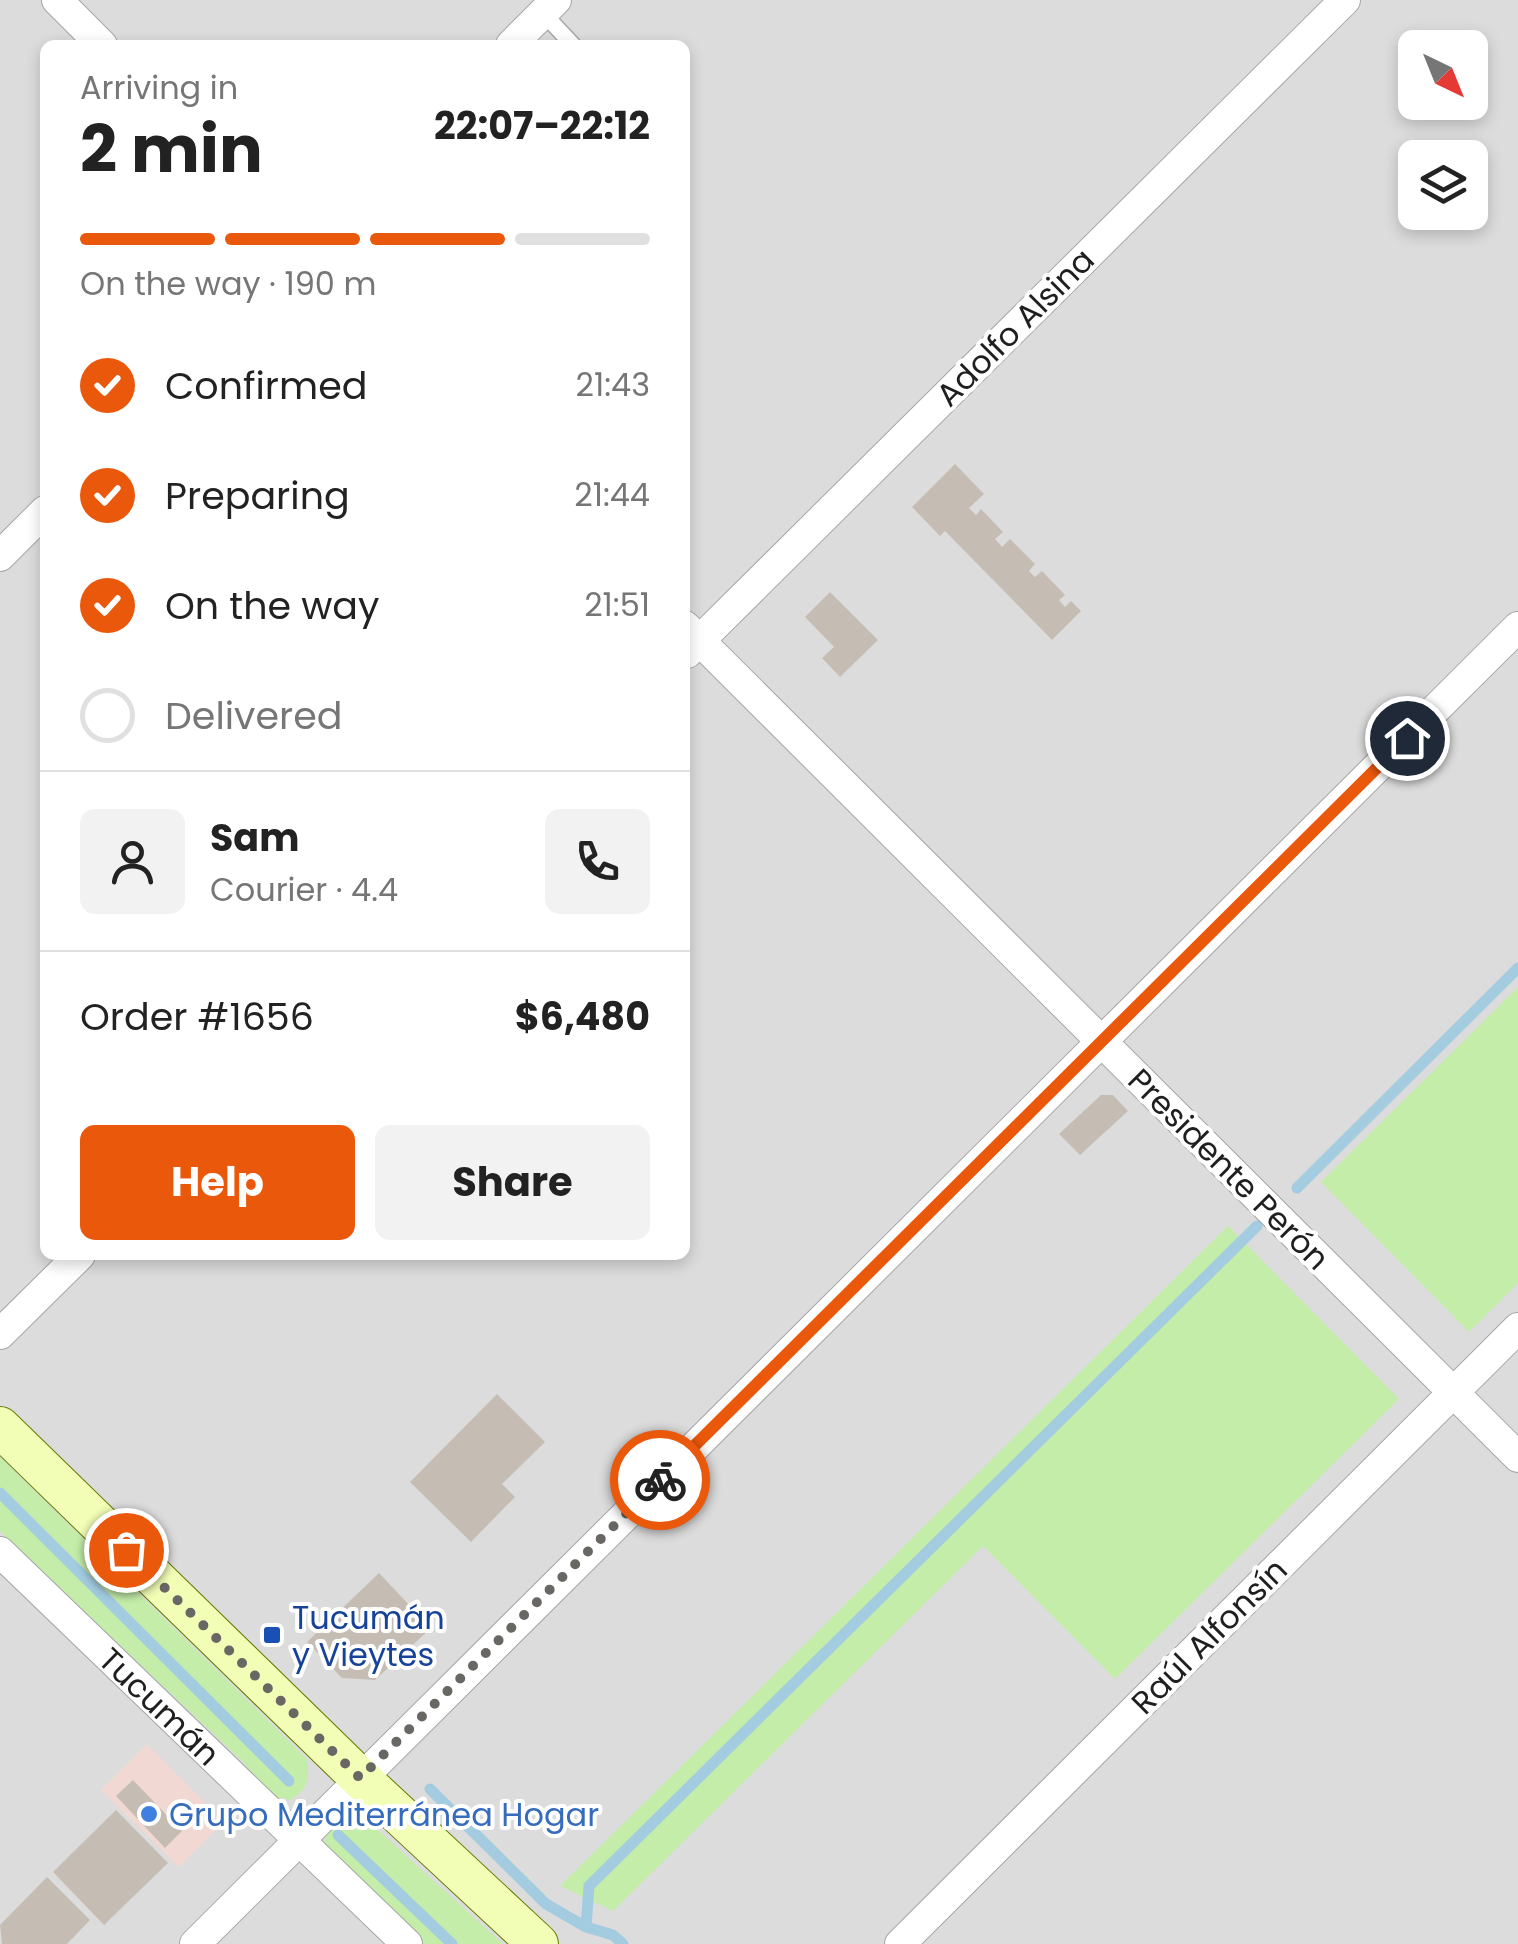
<!DOCTYPE html>
<meta charset="utf-8">
<style>
body{margin:0;font-family:Poppins,sans-serif;background:#f2f2f2;color:#222;height:100vh;display:flex;flex-direction:column;font-size:38px;white-space:nowrap}
*{box-sizing:border-box;margin:0}
p{font-size:32px;color:#767676}
.icon{flex:none;width:55px;height:55px;fill:none;stroke:currentColor;stroke-width:2;stroke-linecap:round;stroke-linejoin:round}
.map{position:relative;flex:1;overflow:hidden}
.side{position:absolute;left:40px;top:40px;width:650px;height:1220px;display:flex;flex-direction:column;background:#fff;border-radius:15px;box-shadow:0 5px 15px #0003}
.side>*{flex:none}
.needle{width:65px;rotate:137deg}
.tools{position:absolute;left:1398px;top:30px;display:grid;gap:20px}
.tools a{display:grid;place-items:center;width:90px;height:90px;border-radius:15px;background:#fff;box-shadow:0 5px 15px #0003;font-size:50px}
.pin{position:absolute;display:grid;place-items:center;width:85px;height:85px;color:#fff;margin:-42px;border:5px solid #fff;border-radius:50%;box-shadow:0 2px 10px #0007}
.courier{position:absolute;display:grid;place-items:center;width:100px;height:100px;margin:-50px;border:8px solid #ea580c;border-radius:50%;background:#fff;color:#222;box-shadow:0 2px 12px #0007}
.overview em{font-style:normal;font-weight:700}
.overview div{display:flex;flex-direction:column-reverse}
.overview{display:flex;align-items:center;justify-content:space-between;height:170px;padding:0 40px}
h1{font-size:65px;font-weight:700;line-height:75px}
.bar{display:grid;grid-template-columns:repeat(4,1fr);gap:15px 10px;align-content:center;height:120px;padding:0 40px}
.bar i{height:12px;border-radius:8px;background:#e0e0e0}
.bar .current{background:#ea580c}
.bar p{grid-column:span 4}
.line{display:flex;align-items:center;gap:25px;padding:0 40px;border-top:2px solid #e0e0e0}
.line div{flex:1}
.round{display:grid;place-items:center;flex:none;width:105px;height:105px;border-radius:15px;background:#f2f2f2}
ol{padding:0 40px;list-style:none}
li{display:flex;align-items:center;gap:30px;height:110px}
li p{margin-inline-start:auto}
li .icon{padding:10px;border-radius:50%;background:#ea580c;color:#fff;stroke-width:4}
li:last-child{color:#767676}
li i{width:55px;height:55px;border:5px solid #e0e0e0;border-radius:50%}
.cta{display:flex;gap:20px;margin-top:auto;padding:20px 40px}
.cta a{flex:1;height:115px;border-radius:15px;background:#ea580c;color:#fff;font-size:40px;font-weight:700;line-height:115px;text-align:center}
.cta a+a{background:#f2f2f2;color:#222}
.map>svg:first-child{display:block}
</style>
<div class="map">
<svg width="1518" height="1944" viewBox="0 0 1518 1944">
<rect width="100%" height="100%" fill="#f0eee5"/>
<!-- residential -->
<path fill="#dddcdc" fill-rule="evenodd" d="M0 0H1518V1944H0ZM45 45H685V1255H45ZM1415 48H1470V102H1415ZM1415 158H1470V212H1415Z"/>
<!-- commercial -->
<path fill="#f2d8d3" d="M147 1744 224 1822 179 1867 101 1790Z"/>
<!-- grass -->
<path fill="#c3eda8" d="M1518 987V1283L1469 1332 1321 1182Z
M1228 1226 1399 1399 1115 1679 983 1546 613 1911 560 1886Z
M0 1457 307 1759C310 1780 308 1788 291 1800L272 1796 243 1762 0 1531Z
M345 1808 355 1809 503 1944H418L333 1860 324 1842 328 1828Z"/>
<g fill="none" stroke-linecap="round" stroke-linejoin="round">
<!-- stream -->
<path stroke="#a3cce0" stroke-width="11" d="M1297 1188 1518 968
M0 1493 289 1781
M430 1789 546 1904 586 1927 613 1935 623 1944
M338 1835 452 1944
M586 1927 589 1886 1257 1226"/>
</g>
<!-- building -->
<path fill="#c5bdb4" d="M955 464 984 494 969 508 976 515 981 509 1003 532 995 539 1002 547 1010 539 1035 564 1029 571 1035 577 1042 571 1065 595 1059 600 1065 607 1071 601 1081 611 1052 640 945 531 940 536 912 507Z
M830 592 878 640 840 677 822 658 834 647 805 617Z
M1101 1095H1113L1128 1111 1080 1155 1059 1134Z
M497 1394 545 1442 502 1484 515 1497 471 1542 410 1482Z
M379 1573 431 1628 375 1680 342 1678 307 1642Z
M133 1780 182 1831 165 1848 116 1796Z
M116 1810 168 1863 104 1925 53 1872Z
M47 1877 90 1920 67 1944H2L0 1925Z"/>
<g fill="none" stroke-linecap="round" stroke-linejoin="round">
<!-- lane casing -->
<g stroke="#a6a6a6" stroke-width="18">
<path id="lane" d="M543 13 573 45"/>
</g>
<!-- street casing -->
<g stroke="#a6a6a6" stroke-width="32">
<g id="street">
<path d="M57 0 102 45"/>
<path d="M511 45 556 0"/>
<path d="M0 556 45 511"/>
<path d="M685 626 1518 1457"/>
<path d="M687 653 1345 0"/>
<path d="M0 1334 80 1255"/>
<path id="s1" d="M0 1552 407 1944"/>
<path d="M195 1944 1518 627"/>
<path d="M900 1944 1518 1328"/>
</g>
</g>
<!-- secondary casing -->
<g stroke="#617c00" stroke-width="42">
<path id="secondary" d="M0 1427 360 1778 538 1944"/>
</g>
<!-- lane -->
<use href="#lane" stroke="#fff" stroke-width="15"/>
<!-- street -->
<use href="#street" stroke="#fff" stroke-width="30"/>
<!-- secondary -->
<use href="#secondary" stroke="#f2fdb6" stroke-width="40"/>
</g>
<g fill="none" stroke-linecap="round" stroke-linejoin="round">
<!-- done -->
<path stroke="#686764" stroke-width="10" stroke-dasharray="0 18" d="M126 1550 360 1778 660 1480"/>
<!-- route -->
<path stroke="#ea580c" stroke-width="12" d="M660 1480 1407 738"/>
</g>
<!-- markers -->
<rect fill="#1a4fb4" stroke="#fff" stroke-width="4" x="262" y="1625" width="20" height="20" rx="5"/>
<circle fill="#3f7fe0" stroke="#fff" stroke-width="4" cx="149" cy="1814" r="10"/>
<g text-anchor="middle" dominant-baseline="central" stroke-width="8" stroke-linejoin="round" paint-order="stroke">
<!-- street labels -->
<g font-size="32" fill="#1f1f1f" stroke="#fff">
<text transform="translate(1015 327) rotate(-45)">Adolfo Alsina</text>
<text transform="translate(1229 1169) rotate(45)">Presidente Perón</text>
<text transform="translate(1209 1636) rotate(-45)">Raúl Alfonsín</text>
<text stroke="none"><textPath href="#s1" startOffset="222">Tucumán</textPath></text>
</g>
<!-- transit labels -->
<g font-size="32" fill="#164399" stroke="#fff" text-anchor="start">
<text x="292" y="1617">Tucumán<tspan x="292" dy="37">y Vieytes</tspan></text>
</g>
<!-- shop labels -->
<g font-size="32" fill="#366cbe" stroke="#fff" text-anchor="start">
<text x="169" y="1814">Grupo Mediterránea Hogar</text>
</g>
</g>
</svg>
<div class="tools">
<a><svg class="needle" viewBox="-14 -14 28 28"><path d="M0-13l5 13h-10z" fill="#e53935"/><path d="M0 13l5-13h-10z" fill="#767676"/></svg></a>
<a><svg class="icon" aria-label="layers" viewBox="0 0 24 24"><path d="M12 4l9 5-9 5-9-5zM3 14l9 5 9-5"/></svg></a>
</div>
<div class="pin" style="left:126px;top:1550px;background:#ea580c"><svg class="icon" aria-label="bag" viewBox="0 0 24 24"><path d="M5 8h14l-1 12H6zM9 8a3 3 0 0 1 6 0"/></svg></div>
<div class="pin" style="left:1407px;top:738px;background:#1f2937"><svg class="icon" aria-label="home" viewBox="0 0 24 24"><path d="M3 11l9-7 9 7M6 9v11h12V9"/></svg></div>
<div class="courier" style="left:660px;top:1480px"><svg class="icon" aria-label="bike" viewBox="0 0 24 24"><circle cx="6" cy="16" r="4"/><circle cx="18" cy="16" r="4"/><path d="M6 16l4-8h5l3 8M10 8l3 8H6M13 5h3"/></svg></div>
<section class="side">
<div class="overview"><div><h1>2 min</h1><p>Arriving in</p></div><em>22:07–22:12</em></div>
<div class="bar"><i class="current"></i><i class="current"></i><i class="current"></i><i></i><p>On the way · 190 m</p></div>
<ol>
<li><svg class="icon" aria-label="check" viewBox="0 0 24 24"><path d="M5 12l5 5 9-10"/></svg>Confirmed<p>21:43</p></li>
<li><svg class="icon" aria-label="check" viewBox="0 0 24 24"><path d="M5 12l5 5 9-10"/></svg>Preparing<p>21:44</p></li>
<li><svg class="icon" aria-label="check" viewBox="0 0 24 24"><path d="M5 12l5 5 9-10"/></svg>On the way<p>21:51</p></li>
<li><i></i>Delivered</li>
</ol>
<div class="line" style="height:180px"><a class="round"><svg class="icon" aria-label="person" viewBox="0 0 24 24"><circle cx="12" cy="8" r="4"/><path d="M4 21q1-7 8-7t8 7"/></svg></a><div><b>Sam</b><p>Courier · 4.4</p></div><a class="round"><svg class="icon" aria-label="phone" viewBox="0 0 24 24"><path d="M5 4h4l2 5-3 2q2 4 5 5l2-3 5 2v4C11 20 4 13 5 4z"/></svg></a></div>
<div class="line" style="height:130px"><div>Order #1656</div><b>$6,480</b></div>
<div class="cta"><a>Help</a><a>Share</a></div>
</section>
</div>
